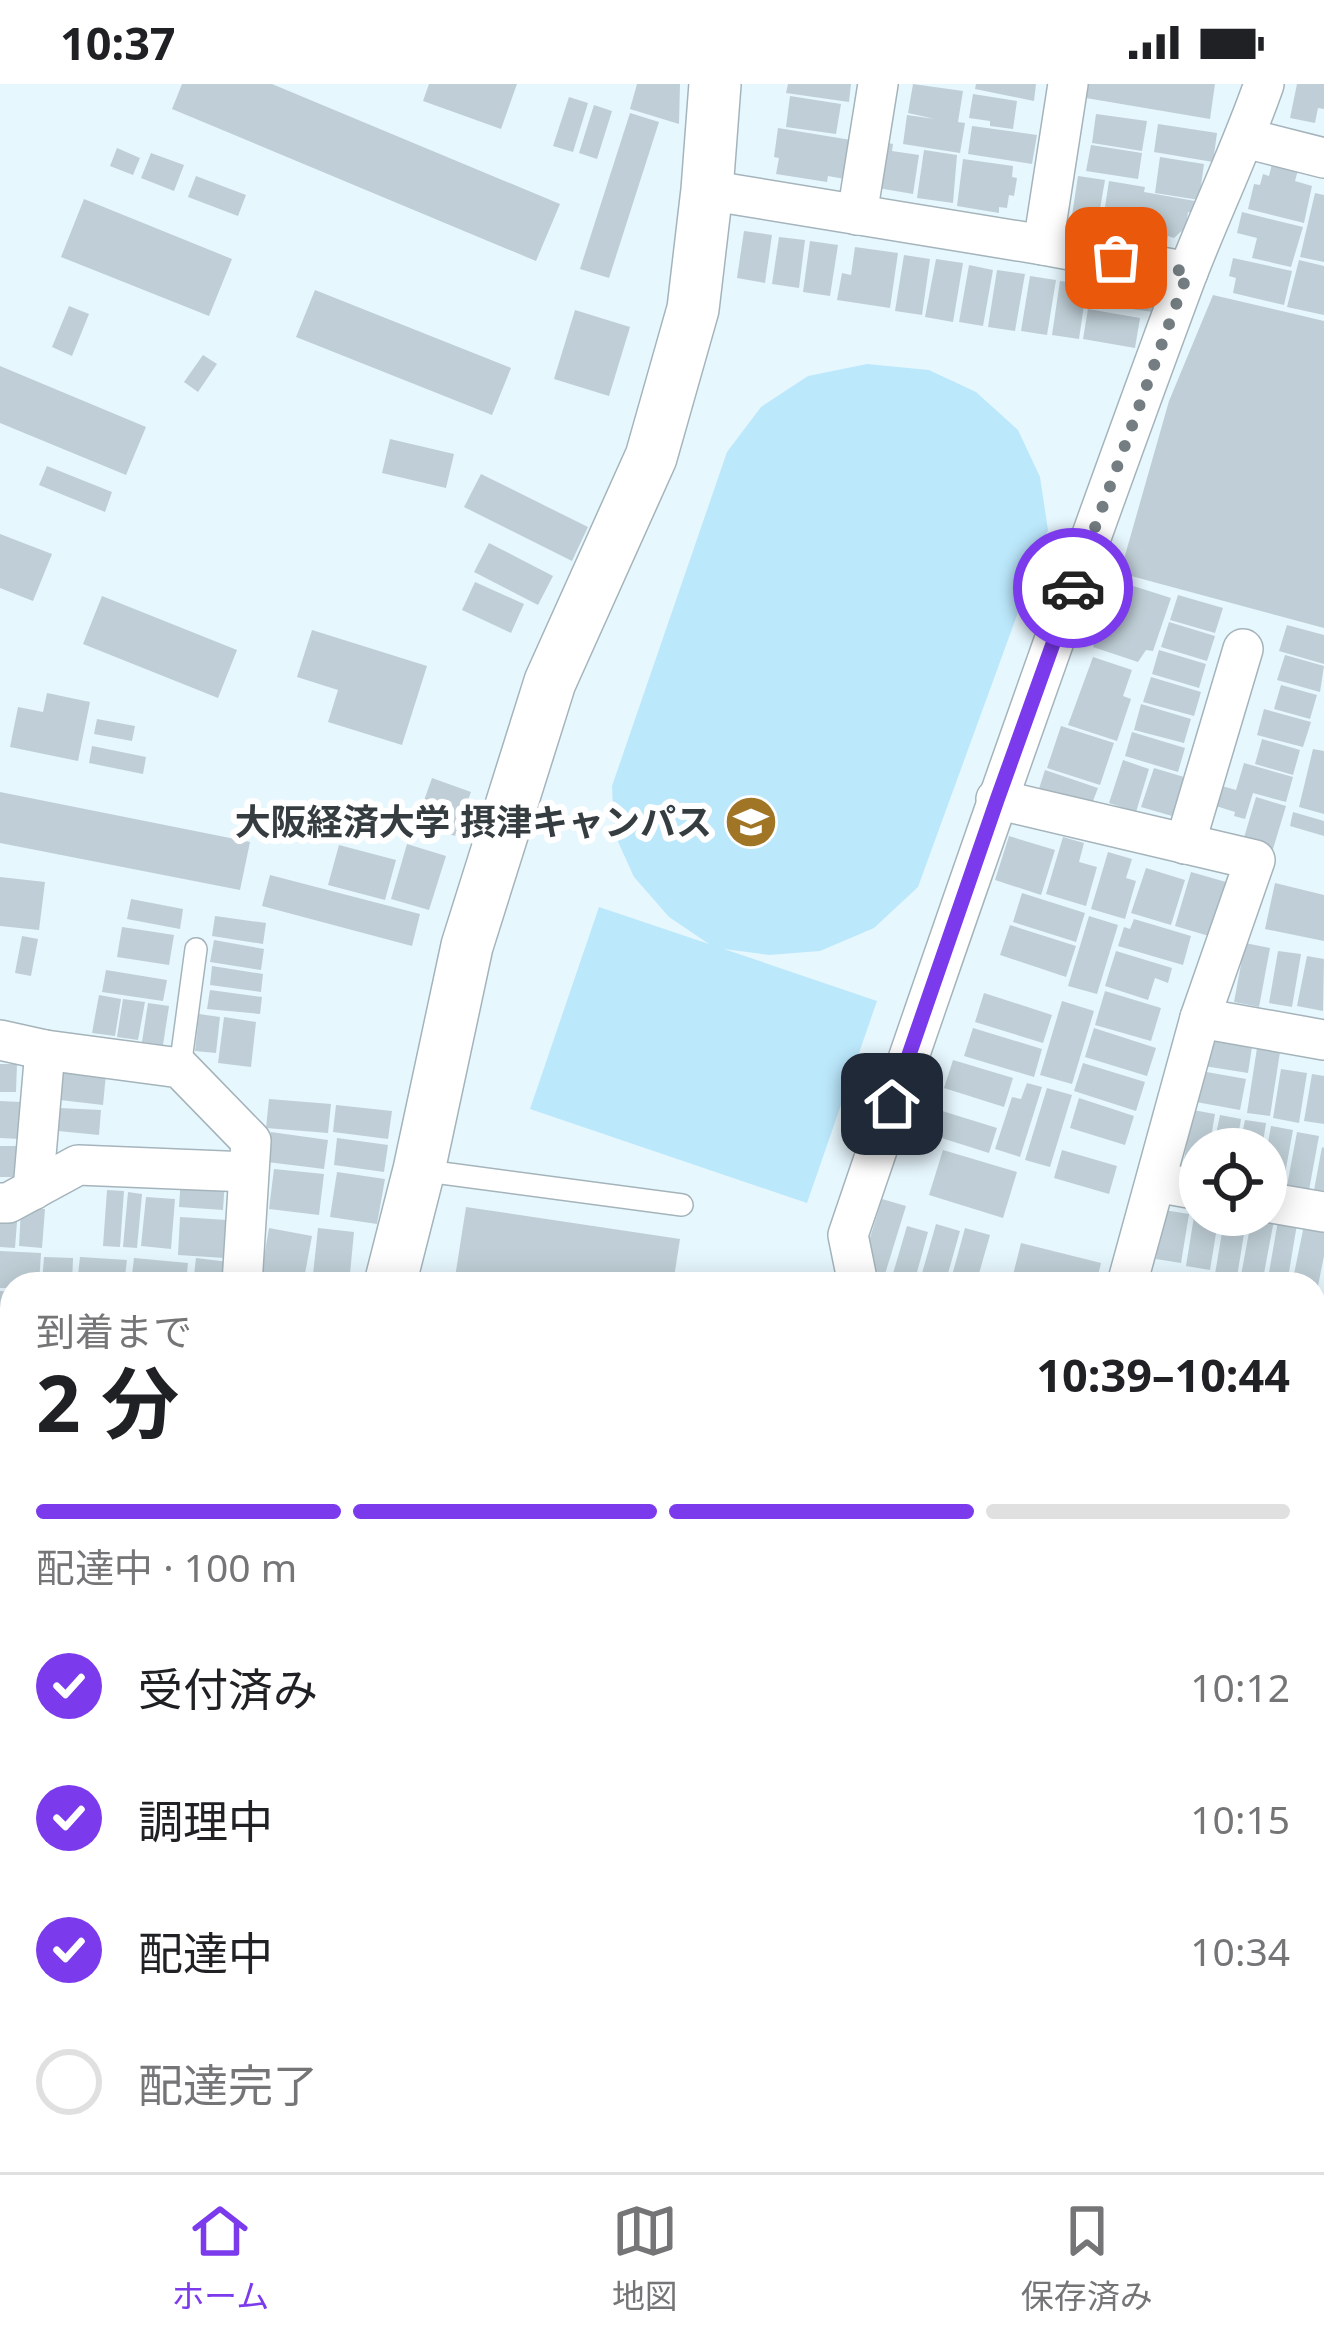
<!DOCTYPE html>
<html lang="ja">
<head>
<meta charset="utf-8">
<style>
  :root { --surface:#fff; --page:#f2f2f2; --text:#202124; --muted:#757577; --line:#e0e0e0; --accent:#7c3aed }
  body { margin:0; font-family:"Noto Sans","Noto Sans JP",sans-serif; background:var(--page); color:var(--text); height:100vh; display:flex; flex-direction:column; font-size:45px; white-space:nowrap }
  * { box-sizing:border-box; margin:0 }
  p { font-size:39px; color:var(--muted) }
  .icon { flex:none; width:66px; height:66px; fill:none; stroke:currentColor; stroke-width:2; stroke-linecap:round; stroke-linejoin:round }
  .map { position:relative; flex:1; overflow:hidden }
  .sheet { position:absolute; left:0px; top:1188px; width:1326px; height:900px; display:flex; flex-direction:column; background:var(--surface); border-radius:36px 36px 0 0; box-shadow:0 6px 30px #0003 }
  .sheet>* { flex:none }
  .fabs { position:absolute; left:1179px; top:1044px; display:grid; gap:24px }
  .fabs a { display:grid; place-items:center; width:108px; height:108px; border-radius:50%; background:var(--surface); box-shadow:0 6px 30px #0003; font-size:60px }
  .pin { position:absolute; display:grid; place-items:center; width:102px; height:102px; color:#fff; margin:-51px; border-radius:24px; box-shadow:0 6px 18px #0006 }
  .courier { position:absolute; display:grid; place-items:center; width:120px; height:120px; margin:-60px; border:9px solid #7c3aed; border-radius:50%; background:#fff; color:#222; box-shadow:0 3px 15px #0007 }
  .head em { font-style:normal; font-weight:700 }
  .head div { display:flex; flex-direction:column-reverse }
  .head { display:flex; align-items:center; justify-content:space-between; height:204px; padding:0 36px }
  h1 { font-size:78px; font-weight:700; line-height:90px }
  .bar { display:grid; grid-template-columns:repeat(4,1fr); gap:18px 12px; align-content:center; height:144px; padding:0 36px }
  .bar i { height:15px; border-radius:9px; background:var(--line) }
  .bar .on { background:var(--accent) }
  .bar p { grid-column:span 4 }
  ol { padding:0 36px; list-style:none }
  li { display:flex; align-items:center; gap:36px; height:132px }
  li p { margin-inline-start:auto }
  li .icon { padding:12px; border-radius:50%; background:var(--accent); color:#fff; stroke-width:4 }
  li:last-child { color:var(--muted) }
  li i { width:66px; height:66px; border:6px solid var(--line); border-radius:50% }
  .status { display:flex; justify-content:space-between; align-items:center; height:84px; padding:0 60px; background:var(--surface); direction:ltr }
  .status svg { height:33px; fill:currentColor }
  .menu { display:flex; justify-content:space-around; align-items:center; height:168px; border-top:3px solid var(--line); background:var(--surface); font-size:33px; color:var(--muted) }
  .menu a { display:grid; justify-items:center; gap:6px }
  .menu .on { color:var(--accent) }
  .map>svg:first-child { display:block }
  .green { fill:#bce8fc }
  .building { fill:#c0cfd7 }
  .lines { fill:none; stroke-linecap:round; stroke-linejoin:round }
  .service-casing { stroke:#a5b4bb; stroke-width:24 }
  .minor-casing { stroke:#a5b4bb; stroke-width:42 }
  .tertiary-casing { stroke:#a5b4bb; stroke-width:54 }
  .service { stroke:#fff; stroke-width:21 }
  .minor { stroke:#fff; stroke-width:39 }
  .tertiary { stroke:#fff; stroke-width:51 }
  .done { stroke:#747e82; stroke-width:12; stroke-dasharray:0 21.6 }
  .route { stroke:#7c3aed; stroke-width:15 }
  .labels { text-anchor:middle; stroke-width:12; stroke-linejoin:round; paint-order:stroke }
  .poi-label { font-size:36px; font-weight:bold; fill:#363d40; stroke:#fff; text-anchor:end }
</style>
</head>
<body>
<div class="status"><b>10:37</b><svg viewBox="0 0 49 12"><path d="M0 12V9h3v3zM5 12V6h3v6zM10 12V3h3v9zM15 12V0h3v12zM26 1h20v11H26zM47 4h2v5h-2z"/></svg></div>
<div class="map">
<svg width="1324" height="2088" viewBox="0 0 1324 2088">
  <rect width="100%" height="100%" fill="#e7f7fe"/>
  <!-- green -->
  <polygon class="green" points="867,280 929,286 976,308 1018,346 1040,393 1048,446 918,803 874,844 820,867 769,871 724,865 877,917 807,1119 530,1025 599,823 709,860 669,833 634,793 614,749 612,702 727,368 761,323 808,292"/>
  <!-- building -->
  <g class="building">
    <polygon points="182,0 272,0 560,120 536,177 172,25"/>
    <polygon points="429,0 517,0 501,45 423,17"/>
    <polygon points="637,0 680,0 679,40 630,25"/>
    <polygon points="788,0 851,0 849,18 786,9"/>
    <polygon points="913,0 963,7 958,38 965,39 960,69 903,60 907,31 935,35 908,29"/>
    <polygon points="976,0 1036,0 1034,17 975,5"/>
    <polygon points="1083,0 1215,0 1210,35 1080,13"/>
    <polygon points="1297,0 1324,0 1324,25 1318,24 1315,39 1290,34"/>
    <polygon points="973,10 1017,17 1013,45 990,42 990,37 969,34"/>
    <polygon points="790,12 841,20 836,50 786,43"/>
    <polygon points="569,13 588,19 573,68 553,62"/>
    <polygon points="594,21 612,27 597,75 579,69"/>
    <polygon points="630,29 659,38 609,194 580,185"/>
    <polygon points="1096,30 1147,37 1142,67 1092,59"/>
    <polygon points="1158,40 1217,49 1213,78 1154,68"/>
    <polygon points="972,42 1037,51 1032,80 968,70"/>
    <polygon points="778,44 851,56 845,95 828,92 827,98 776,90 779,74 774,73"/>
    <polygon points="883,58 893,60 892,67 919,71 913,110 878,104"/>
    <polygon points="1091,61 1142,69 1138,95 1086,87"/>
    <polygon points="117,64 140,74 133,91 110,82"/>
    <polygon points="924,66 957,71 953,119 917,114"/>
    <polygon points="151,69 184,81 174,107 141,94"/>
    <polygon points="1160,73 1204,80 1199,116 1155,109"/>
    <polygon points="963,75 1013,82 1012,93 1017,94 1014,112 1009,111 1007,124 999,123 999,129 957,122"/>
    <polygon points="1272,80 1298,86 1295,97 1312,102 1304,139 1248,125 1254,100 1260,101 1263,90 1269,92"/>
    <polygon points="196,92 246,111 238,132 188,113"/>
    <polygon points="1078,92 1105,96 1097,142 1071,138"/>
    <polygon points="1109,97 1145,103 1144,108 1195,117 1193,129 1188,128 1186,143 1174,154 1168,152 1167,159 1138,154 1141,139 1114,134 1111,150 1101,149"/>
    <polygon points="1315,109 1324,111 1324,178 1300,173"/>
    <polygon points="84,115 232,175 209,232 61,173"/>
    <polygon points="1242,128 1303,143 1291,183 1252,174 1257,154 1237,149"/>
    <polygon points="744,147 772,151 765,199 737,194"/>
    <polygon points="779,153 805,156 799,204 772,200"/>
    <polygon points="810,157 838,161 830,212 803,208"/>
    <polygon points="855,163 898,169 890,224 837,216 842,189 851,191"/>
    <polygon points="904,171 930,175 922,231 895,227"/>
    <polygon points="1233,174 1292,187 1284,221 1233,209 1236,194 1229,192"/>
    <polygon points="936,175 963,179 953,238 925,233"/>
    <polygon points="1299,176 1324,182 1324,231 1287,223"/>
    <polygon points="969,181 993,186 983,242 959,238"/>
    <polygon points="997,186 1025,190 1015,247 988,243"/>
    <polygon points="1100,190 1157,199 1153,228 1095,220"/>
    <polygon points="1030,192 1056,196 1047,251 1021,247"/>
    <polygon points="1060,197 1087,200 1079,255 1052,251"/>
    <polygon points="315,206 511,284 492,331 296,253"/>
    <polygon points="1213,211 1324,237 1324,544 1120,489 1169,317"/>
    <polygon points="69,222 89,230 72,272 52,263"/>
    <polygon points="1088,225 1140,234 1135,264 1083,255"/>
    <polygon points="575,226 630,243 609,312 554,295"/>
    <polygon points="203,271 217,280 198,308 184,298"/>
    <polygon points="0,282 146,343 126,391 0,339"/>
    <polygon points="390,355 454,370 446,404 382,389"/>
    <polygon points="47,382 112,408 105,428 39,401"/>
    <polygon points="481,390 588,443 572,477 464,423"/>
    <polygon points="0,450 52,470 33,517 0,504"/>
    <polygon points="489,459 553,492 538,521 474,488"/>
    <polygon points="475,498 524,520 511,549 462,526"/>
    <polygon points="1127,500 1171,514 1153,567 1146,566 1138,578 1093,563 1102,536 1114,540"/>
    <polygon points="1178,511 1223,524 1215,549 1170,536"/>
    <polygon points="102,512 237,566 218,614 83,560"/>
    <polygon points="1169,538 1215,552 1207,577 1161,563"/>
    <polygon points="1287,541 1324,551 1324,580 1279,567"/>
    <polygon points="312,546 427,582 402,661 328,638 338,606 297,593"/>
    <polygon points="1159,566 1206,580 1199,604 1152,590"/>
    <polygon points="1285,571 1324,582 1320,608 1277,596"/>
    <polygon points="1093,573 1132,586 1123,612 1131,615 1117,657 1068,641"/>
    <polygon points="1151,593 1201,608 1194,632 1143,618"/>
    <polygon points="1281,601 1317,611 1310,635 1274,625"/>
    <polygon points="47,609 90,618 78,677 10,663 18,623 43,628"/>
    <polygon points="1141,620 1191,635 1184,659 1134,646"/>
    <polygon points="1264,625 1311,638 1303,663 1257,651"/>
    <polygon points="97,635 135,642 132,657 94,650"/>
    <polygon points="1061,642 1114,659 1100,701 1047,684"/>
    <polygon points="1132,648 1185,664 1178,688 1125,672"/>
    <polygon points="1262,655 1300,666 1293,691 1255,680"/>
    <polygon points="92,662 146,673 143,690 89,679"/>
    <polygon points="1313,665 1324,667 1324,730 1299,723"/>
    <polygon points="1123,676 1149,685 1136,728 1109,719"/>
    <polygon points="1244,679 1293,693 1286,718 1253,709 1245,735 1234,732 1235,728 1216,722 1222,702 1236,706"/>
    <polygon points="1154,684 1184,693 1172,732 1141,723"/>
    <polygon points="1045,686 1098,704 1091,722 1039,705"/>
    <polygon points="432,694 471,708 455,752 416,739"/>
    <polygon points="0,708 250,758 240,806 0,759"/>
    <polygon points="1256,713 1286,722 1273,765 1243,757"/>
    <polygon points="1293,728 1324,737 1324,752 1290,742"/>
    <polygon points="1009,752 1055,766 1041,811 995,796"/>
    <polygon points="1063,753 1084,759 1079,778 1097,783 1086,822 1046,810"/>
    <polygon points="407,760 446,772 429,826 391,815"/>
    <polygon points="339,761 396,776 385,816 328,801"/>
    <polygon points="1108,768 1132,775 1126,794 1136,797 1125,835 1091,825"/>
    <polygon points="1146,784 1185,796 1171,841 1131,829"/>
    <polygon points="1191,788 1226,798 1209,852 1175,842"/>
    <polygon points="270,791 420,830 412,862 262,822"/>
    <polygon points="0,793 45,798 39,846 0,842"/>
    <polygon points="1275,799 1324,811 1324,857 1265,845"/>
    <polygon points="1022,809 1085,829 1076,858 1013,838"/>
    <polygon points="131,815 183,825 180,845 127,835"/>
    <polygon points="215,832 266,839 263,860 212,852"/>
    <polygon points="1089,832 1118,841 1097,910 1068,902"/>
    <polygon points="1134,835 1191,852 1183,881 1118,862 1124,843 1130,845"/>
    <polygon points="1010,841 1076,862 1066,893 1000,871"/>
    <polygon points="122,843 174,851 169,881 117,873"/>
    <polygon points="22,852 38,855 31,892 15,889"/>
    <polygon points="214,856 264,865 261,886 210,878"/>
    <polygon points="1245,859 1270,864 1259,923 1234,918"/>
    <polygon points="1116,867 1172,884 1168,899 1155,894 1148,916 1105,902"/>
    <polygon points="1278,867 1301,870 1292,923 1269,919"/>
    <polygon points="1307,872 1324,875 1323,927 1297,922"/>
    <polygon points="212,882 263,890 261,908 210,901"/>
    <polygon points="106,886 167,896 163,917 102,908"/>
    <polygon points="210,906 262,913 260,930 207,925"/>
    <polygon points="1105,907 1161,924 1151,957 1095,941"/>
    <polygon points="984,909 1052,931 1043,959 975,938"/>
    <polygon points="99,911 121,915 115,952 92,949"/>
    <polygon points="123,915 145,918 138,956 117,953"/>
    <polygon points="1062,917 1094,927 1072,1000 1040,991"/>
    <polygon points="148,919 169,922 163,961 142,958"/>
    <polygon points="199,930 220,933 216,969 195,967"/>
    <polygon points="224,933 256,938 251,983 218,979"/>
    <polygon points="973,944 1042,965 1034,993 964,972"/>
    <polygon points="1094,944 1156,964 1147,992 1085,973"/>
    <polygon points="1208,955 1252,963 1248,989 1204,982"/>
    <polygon points="1257,964 1280,968 1270,1032 1247,1029"/>
    <polygon points="953,976 1013,994 1004,1023 944,1004"/>
    <polygon points="1083,979 1145,998 1136,1027 1074,1007"/>
    <polygon points="0,980 17,980 16,1008 0,1008"/>
    <polygon points="1281,985 1307,989 1299,1039 1273,1034"/>
    <polygon points="63,986 106,990 103,1021 60,1016"/>
    <polygon points="1201,987 1246,995 1240,1026 1196,1018"/>
    <polygon points="1312,990 1324,992 1324,1040 1304,1037"/>
    <polygon points="1027,999 1042,1003 1020,1073 995,1065 1012,1013 1021,1015"/>
    <polygon points="1047,1004 1072,1011 1050,1083 1025,1076"/>
    <polygon points="1079,1014 1134,1032 1125,1061 1070,1044"/>
    <polygon points="269,1015 331,1020 328,1049 266,1044"/>
    <polygon points="0,1017 21,1018 20,1055 0,1054"/>
    <polygon points="336,1021 392,1027 388,1055 333,1048"/>
    <polygon points="60,1024 101,1026 99,1051 58,1047"/>
    <polygon points="939,1026 997,1044 989,1069 932,1051"/>
    <polygon points="1193,1026 1215,1030 1209,1065 1200,1065 1200,1079 1184,1076"/>
    <polygon points="1220,1031 1241,1035 1236,1065 1213,1065"/>
    <polygon points="1245,1036 1266,1039 1262,1065 1239,1065"/>
    <polygon points="1271,1042 1293,1046 1282,1106 1266,1103 1266,1070"/>
    <polygon points="271,1048 328,1056 324,1085 267,1078"/>
    <polygon points="1297,1048 1319,1052 1309,1106 1287,1102"/>
    <polygon points="337,1054 388,1061 384,1088 334,1081"/>
    <polygon points="0,1062 18,1062 17,1093 0,1093"/>
    <polygon points="1322,1063 1324,1064 1324,1107 1314,1106"/>
    <polygon points="943,1066 1017,1088 1003,1134 929,1111"/>
    <polygon points="1062,1066 1117,1082 1109,1110 1054,1094"/>
    <polygon points="274,1085 324,1090 319,1131 269,1125"/>
    <polygon points="337,1088 385,1095 377,1140 330,1133"/>
    <polygon points="181,1093 225,1096 223,1126 179,1123"/>
    <polygon points="107,1106 124,1107 120,1163 103,1162"/>
    <polygon points="128,1108 142,1110 137,1164 123,1163"/>
    <polygon points="146,1113 175,1115 171,1165 141,1162"/>
    <polygon points="882,1115 906,1122 885,1190 875,1187 864,1173"/>
    <polygon points="1196,1120 1200,1121 1200,1131 1219,1131 1210,1186 1186,1182"/>
    <polygon points="466,1123 680,1155 673,1200 454,1200"/>
    <polygon points="0,1124 18,1125 15,1164 0,1163"/>
    <polygon points="21,1124 45,1125 42,1164 19,1162"/>
    <polygon points="1164,1126 1189,1130 1181,1179 1156,1175"/>
    <polygon points="1225,1131 1247,1131 1237,1193 1215,1190"/>
    <polygon points="1252,1132 1274,1136 1262,1200 1240,1197"/>
    <polygon points="180,1133 227,1136 225,1174 178,1171"/>
    <polygon points="1278,1137 1297,1140 1287,1200 1267,1200"/>
    <polygon points="936,1140 960,1147 945,1200 919,1200"/>
    <polygon points="1304,1141 1324,1145 1324,1172 1316,1212 1314,1212 1314,1200 1292,1200"/>
    <polygon points="907,1142 928,1148 914,1199 892,1193"/>
    <polygon points="269,1144 312,1152 303,1200 260,1196"/>
    <polygon points="318,1144 354,1148 349,1200 312,1200"/>
    <polygon points="965,1144 990,1151 976,1200 954,1200 950,1199"/>
    <polygon points="1021,1159 1101,1179 1096,1200 1011,1199"/>
    <polygon points="0,1167 41,1169 39,1200 12,1200 12,1204 0,1204"/>
    <polygon points="44,1173 73,1174 72,1200 42,1200"/>
    <polygon points="80,1173 127,1176 124,1200 77,1200"/>
    <polygon points="134,1174 188,1179 186,1200 131,1200"/>
    <polygon points="196,1174 229,1178 227,1200 193,1200"/>
    <polygon points="1150,1189 1180,1194 1179,1200 1148,1200"/>
    <polygon points="0,1207 12,1208 12,1240 0,1239"/>
    <polygon points="1314,1217 1323,1219 1317,1260 1314,1260"/>
    <polygon points="0,1250 12,1251 12,1279 0,1278"/>
    <polygon points="5,1288 12,1289 12,1341 1,1340"/>
    <polygon points="1314,1356 1324,1358 1324,1482 1314,1480"/>
    <polygon points="0,1413 12,1414 12,1468 0,1467"/>
    <polygon points="0,1512 12,1513 12,1547 4,1622 0,1622"/>
    <polygon points="0,1639 12,1641 7,1693 0,1691"/>
    <polygon points="0,1726 12,1729 10,1758 0,1755"/>
    <polygon points="1314,1730 1324,1732 1324,1769 1316,1814 1314,1813"/>
    <polygon points="0,1759 12,1762 9,1783 0,1781"/>
    <polygon points="0,1785 12,1787 12,1811 0,1809"/>
    <polygon points="0,1827 12,1830 12,1889 0,1886"/>
    <polygon points="0,1900 12,1903 12,2030 0,2027"/>
    <polygon points="606,2076 664,2076 665,2082 606,2084"/>
    <polygon points="861,2076 1147,2076 1146,2088 859,2088"/>
  </g>
  <g class="lines">
    <!-- service casing -->
    <g class="service-casing">
      <g id="service">
        <polyline points="180,984 196,865"/>
        <polyline points="419,1086 682,1121"/>
      </g>
    </g>
    <!-- minor casing -->
    <g class="minor-casing">
      <g id="minor">
        <polyline points="1245,54 1324,74"/>
        <polyline points="707,106 1043,161 1188,188"/>
        <polyline points="857,131 878,0"/>
        <polyline points="1043,161 1068,0"/>
        <polyline points="996,715 1255,776 1200,934 1127,1200"/>
        <polyline points="1185,760 1243,565"/>
        <polyline points="1200,934 1324,956"/>
        <polyline points="0,956 45,966 180,984 251,1057 242,1200"/>
        <polyline points="1156,1098 1200,1106"/>
        <polyline points="33,1106 45,966"/>
        <polyline points="1266,1118 1324,1128"/>
        <polyline points="0,1119 8,1119 78,1081 248,1088"/>
        <path d="M858,1200L848,1151C957,830 1068,511 1186,193C1211,128 1241,66 1264,0"/>
        <polyline points="1314,1302 1324,1304"/>
        <polyline points="0,1387 12,1388"/>
        <polyline points="0,1481 12,1482"/>
        <polyline points="0,1705 12,1708"/>
        <polyline points="588,2076 588,2088"/>
        <polyline points="737,2076 737,2088"/>
        <polyline points="311,2088 331,2086 361,2076"/>
      </g>
    </g>
    <!-- tertiary casing -->
    <g class="tertiary-casing">
      <g id="tertiary">
        <polyline points="390,1200 419,1086 467,862 550,598 651,373 693,225 707,106 715,0"/>
        <polyline points="1314,2052 1324,1999"/>
        <polyline points="0,2053 12,2056"/>
        <polyline points="85,2076 129,2088"/>
        <polyline points="210,2076 212,2088"/>
      </g>
    </g>
    <!-- service -->
    <use href="#service" class="service"/>
    <!-- minor -->
    <use href="#minor" class="minor"/>
    <!-- tertiary -->
    <use href="#tertiary" class="tertiary"/>
  </g>
  <g class="lines">
    <!-- done -->
    <polyline class="done" points="1073,504 1188,188 1116,174"/>
    <!-- route -->
    <polyline class="route" points="892,1020 997,716 1073,504"/>
  </g>
  <!-- icons -->
  <defs>
    <g id="university-disc" transform="scale(2.7)"><circle r="9.5" fill="#a17526" stroke="#fff"/><path d="M0-5L7-2L0 1L-7-2ZM-4 1L0 2.5L4 1V4Q0 6-4 4Z" fill="#fff"/></g>
  </defs>
  <g fill-rule="evenodd">
    <use href="#university-disc" x="751" y="738"/>
  </g>
  <g class="labels">
    <!-- poi labels -->
    <g class="poi-label">
      <text x="712" y="751">大阪経済大学 摂津キャンパス</text>
    </g>
  </g>
</svg>
<div class="fabs">
<a><svg class="icon" aria-label="locate" viewBox="0 0 24 24"><circle cx="12" cy="12" r="6"/><path d="M12 2v4M12 18v4M2 12h4M18 12h4"/></svg></a>
</div>
<div class="pin" style="left:1116px;top:174px;background:#ea580c"><svg class="icon" aria-label="bag" viewBox="0 0 24 24"><path d="M5 8h14l-1 12H6zM9 8a3 3 0 0 1 6 0"/></svg></div>
<div class="pin" style="left:892px;top:1020px;background:#1f2937"><svg class="icon" aria-label="home" viewBox="0 0 24 24"><path d="M3 11l9-7 9 7M6 9v11h12V9"/></svg></div>
<div class="courier" style="left:1073px;top:504px"><svg class="icon" aria-label="car" viewBox="0 0 24 24"><path d="M5 17H2v-5l4-1 3-4h7l3 4 3 1v5h-3M9 17h6M6 11h13"/><circle cx="7" cy="17" r="2"/><circle cx="17" cy="17" r="2"/></svg></div>
<section class="sheet">
<div class="head"><div><h1>2 分</h1><p>到着まで</p></div><em>10:39–10:44</em></div>
<div class="bar"><i class="on"></i><i class="on"></i><i class="on"></i><i></i><p>配達中 · 100 m</p></div>
<ol>
<li><svg class="icon" aria-label="check" viewBox="0 0 24 24"><path d="M5 12l5 5 9-10"/></svg>受付済み<p>10:12</p></li>
<li><svg class="icon" aria-label="check" viewBox="0 0 24 24"><path d="M5 12l5 5 9-10"/></svg>調理中<p>10:15</p></li>
<li><svg class="icon" aria-label="check" viewBox="0 0 24 24"><path d="M5 12l5 5 9-10"/></svg>配達中<p>10:34</p></li>
<li><i></i>配達完了</li>
</ol>
</section>
</div>
<nav class="menu">
<a class="on"><svg class="icon" aria-label="home" viewBox="0 0 24 24"><path d="M3 11l9-7 9 7M6 9v11h12V9"/></svg>ホーム</a>
<a><svg class="icon" aria-label="map" viewBox="0 0 24 24"><path d="M3 6l6-2 6 2 6-2v14l-6 2-6-2-6 2zM9 4v14M15 6v14"/></svg>地図</a>
<a><svg class="icon" aria-label="saved" viewBox="0 0 24 24"><path d="M7 4h10v16l-5-4-5 4z"/></svg>保存済み</a>
</nav>
</body>
</html>
